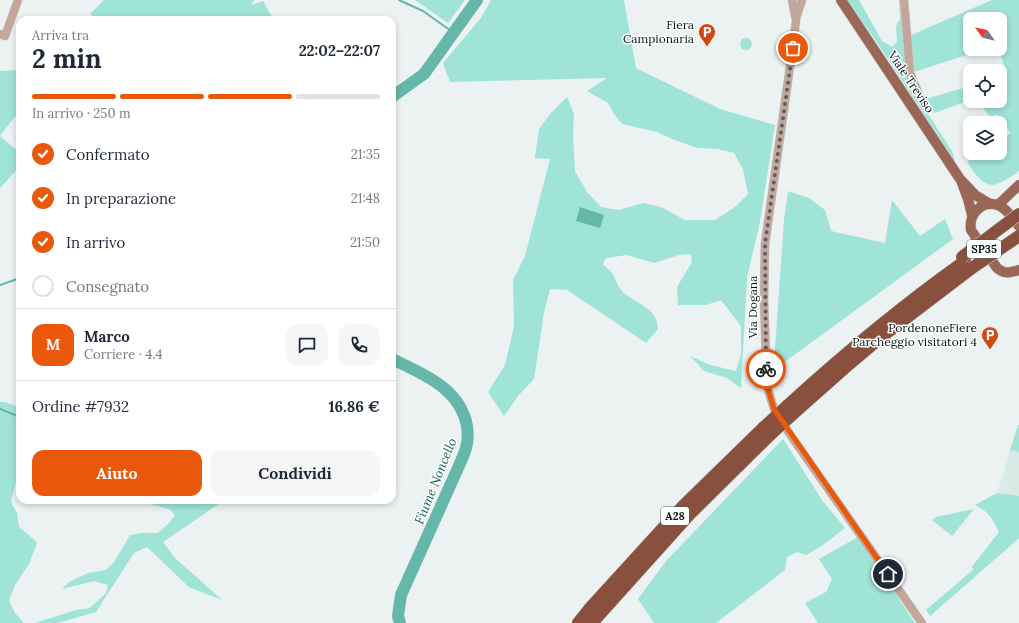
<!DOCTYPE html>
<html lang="it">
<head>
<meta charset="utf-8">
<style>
  :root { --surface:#fff; --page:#f6f6f7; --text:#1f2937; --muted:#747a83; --line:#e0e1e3; --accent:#ea580c }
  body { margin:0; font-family:Lora,serif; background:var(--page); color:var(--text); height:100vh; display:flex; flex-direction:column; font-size:15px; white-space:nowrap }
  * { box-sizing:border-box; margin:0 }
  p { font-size:13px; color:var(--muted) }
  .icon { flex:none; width:22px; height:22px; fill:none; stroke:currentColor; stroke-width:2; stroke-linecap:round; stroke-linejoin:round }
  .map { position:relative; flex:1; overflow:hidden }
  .drawer { position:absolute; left:16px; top:16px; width:380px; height:488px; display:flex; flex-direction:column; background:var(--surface); border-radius:12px; box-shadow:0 2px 6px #0003 }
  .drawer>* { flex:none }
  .needle { width:26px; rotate:304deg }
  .fabs { position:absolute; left:963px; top:12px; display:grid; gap:8px }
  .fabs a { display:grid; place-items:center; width:44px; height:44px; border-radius:8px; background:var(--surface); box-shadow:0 2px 6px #0003; font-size:20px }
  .pin { position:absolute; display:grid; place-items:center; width:34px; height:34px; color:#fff; margin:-17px; border:2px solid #fff; border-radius:50%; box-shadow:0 1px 4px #0007 }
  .courier { position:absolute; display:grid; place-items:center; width:40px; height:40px; margin:-20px; border:3px solid #ea580c; border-radius:50%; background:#fff; color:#222; box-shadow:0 1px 5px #0007 }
  .summary em { font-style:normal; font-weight:800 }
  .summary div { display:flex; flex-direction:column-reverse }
  .summary { display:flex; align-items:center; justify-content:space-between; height:68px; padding:0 16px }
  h1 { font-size:26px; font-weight:800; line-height:30px }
  .bar { display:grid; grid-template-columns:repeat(4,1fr); gap:6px 4px; align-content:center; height:48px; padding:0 16px }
  .bar i { height:5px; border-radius:3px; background:var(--line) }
  .bar .active { background:var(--accent) }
  .bar p { grid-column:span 4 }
  .line { display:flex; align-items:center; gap:10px; padding:0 16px; border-top:1px solid var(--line) }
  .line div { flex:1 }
  .round { display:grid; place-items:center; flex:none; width:42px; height:42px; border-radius:12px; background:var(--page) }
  ol { padding:0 16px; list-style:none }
  li { display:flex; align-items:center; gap:12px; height:44px }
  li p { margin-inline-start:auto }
  li .icon { padding:4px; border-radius:50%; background:var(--accent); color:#fff; stroke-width:4 }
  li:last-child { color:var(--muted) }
  li i { width:22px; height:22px; border:2px solid var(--line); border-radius:50% }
  .action { display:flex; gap:8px; margin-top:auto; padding:8px 16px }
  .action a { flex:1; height:46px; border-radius:12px; background:var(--accent); color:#fff; font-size:16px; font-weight:800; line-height:46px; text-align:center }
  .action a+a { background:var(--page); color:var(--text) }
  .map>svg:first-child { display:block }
  .built { fill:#daeae6 }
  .green { fill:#a0e3d7 }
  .water { fill:#65b7a9 }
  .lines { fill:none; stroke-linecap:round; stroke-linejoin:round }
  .stream { stroke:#65b7a9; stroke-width:2 }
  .river { stroke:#65b7a9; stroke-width:12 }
  .minor-casing { stroke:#c8cecd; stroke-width:9 }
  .major-casing { stroke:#c8cecd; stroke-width:11 }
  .highway-casing { stroke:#c8cecd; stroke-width:13 }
  .minor { stroke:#c3a69c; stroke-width:8 }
  .major { stroke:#9a6756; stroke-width:10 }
  .highway { stroke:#89503d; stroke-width:12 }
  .highway-bridge-casing { stroke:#c8cecd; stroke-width:13; stroke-linecap:butt }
  .highway-bridge { stroke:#89503d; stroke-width:12 }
  .done { stroke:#5b5f5f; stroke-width:4; stroke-dasharray:0 7.2 }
  .route { stroke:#ea580c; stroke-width:5 }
  .labels { text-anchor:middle; stroke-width:3; stroke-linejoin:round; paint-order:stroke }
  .shield { fill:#fbfffe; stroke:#555857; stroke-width:1 }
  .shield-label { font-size:11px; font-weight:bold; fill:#0e1010 }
  .poi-label { font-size:12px; fill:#0e1010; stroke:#fbfffe; text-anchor:end }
  .street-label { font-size:12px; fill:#0e1010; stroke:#fbfffe }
  .water-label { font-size:13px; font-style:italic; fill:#175c52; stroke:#fbfffe }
</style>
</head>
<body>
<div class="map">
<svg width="1019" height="623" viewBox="0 0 1019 623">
  <rect width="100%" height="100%" fill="#ebf2f1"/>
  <!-- built -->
  <polygon class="built" points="1010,450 1019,452 1019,496 997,493"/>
  <!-- green -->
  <g class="green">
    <polygon points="104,0 254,0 252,5 263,1 274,20 98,20 90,14"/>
    <polygon points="415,0 465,0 448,23"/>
    <path d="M491,0H624L636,68L720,109L775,125L760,222L747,278L741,388L727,378L704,371L690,356L710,365L736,371L741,354V326L721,300L706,305H678L677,287L692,262L691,254L679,255L654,263L627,255L606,258L603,264C606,267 609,270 612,273C615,278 617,285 621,290C634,304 657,306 658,329L646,343L567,290L550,289L544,313L534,379L518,396L504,416L488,392L505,365L514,326L513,280L525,256L550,159L535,158L539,129L551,113L567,97L574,114L573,135L575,171L587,192L601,207L619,210L643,203L661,207L685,220H715L735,207L748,194L743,169L734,153L718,149L697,148L672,139L657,132L622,124L614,114L608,103L587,91L607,78L450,82L443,63L481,18Z"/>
    <polygon points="847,0 859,0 882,41 892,47 897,42 896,26 900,19 899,0 901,0 912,86 921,103 952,151 956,163 880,47"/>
    <path d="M992,0H1019V171C992,190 986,191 967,162L978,153H1000V140L1011,133L996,114L991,118L977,101H1000V78L1007,75L999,49L1000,19H970V49H985L914,72L911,35Z"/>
    <circle cx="746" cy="44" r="6"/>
    <polygon points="17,70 20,73 20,110 0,136 20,153 20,166 0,188 0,71"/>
    <polygon points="970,86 970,100 935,113 925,99"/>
    <polygon points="788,191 809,198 825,210 831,231 885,243 892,200 920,236 945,219 953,239 775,369 775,349 784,220"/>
    <polygon points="0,402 5,402 20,408 20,464 11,502 17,513 19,527 29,535 37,543 29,564 15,585 9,601 15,613 24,623 0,623"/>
    <polygon points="1018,425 1019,425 1019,452 1010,450"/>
    <polygon points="783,439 822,500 845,528 823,545 806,555 797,552 787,557 785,570 716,623 654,623 638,599 666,561"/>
    <path d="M997,493L1019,496V538L930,616L926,610L974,569L971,568L999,532C992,518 989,512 975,505Z"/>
    <polygon points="135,500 221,500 220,503 163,542 175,558 222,600 189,587 147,547 134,553 96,612 57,623 35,623 76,610 90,608 106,593 108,585 94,581 62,589 69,582 88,573 106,570 114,562 130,535 142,533 158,533 169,523 175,515 169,509"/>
    <polygon points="974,509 952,536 932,520 936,517"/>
    <polygon points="858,537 915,623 818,623 805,603 826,592 832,579 819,559"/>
  </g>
  <!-- water -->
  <polygon class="water" points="580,207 604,215 600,228 576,221"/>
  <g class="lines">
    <!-- stream -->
    <g class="stream">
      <polyline points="399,0 423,11 454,33"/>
      <polyline points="0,285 20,278"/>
      <polyline points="0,409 20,417"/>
      <polyline points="171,500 185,502 197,500"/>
    </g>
    <!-- river -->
    <g class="river">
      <polyline points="392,97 424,74 477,0"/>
      <path d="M392,359C423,374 460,388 467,426C468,433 468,441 466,448C464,455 461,461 458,468L401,595L398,616L400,623"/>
    </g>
    <!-- minor casing -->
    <g class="minor-casing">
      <g id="minor">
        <polyline points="792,0 796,20 794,38 765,244 764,300 767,386 774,409 789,433 922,623"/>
        <polyline points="904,0 910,73 920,97"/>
        <polyline points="796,18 802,0"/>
        <polyline points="0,34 5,36 18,0"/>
      </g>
    </g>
    <!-- major casing -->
    <g class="major-casing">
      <g id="major">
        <polyline points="841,0 960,179 975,195 990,204"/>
        <polyline points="962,183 968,199 972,215"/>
        <polyline points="998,205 1019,185"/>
        <path d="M1019,226C1013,219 1008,210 1000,206C983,198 968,214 971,230L997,268C1004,274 1010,273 1019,270"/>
      </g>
    </g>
    <!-- highway casing -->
    <g class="highway-casing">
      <g id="highway">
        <path d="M787,406C844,354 903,305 965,261"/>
        <polyline points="793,414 846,367 884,335 972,268"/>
        <polyline points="578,623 590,608 683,506 764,427"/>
        <polyline points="592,623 690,514 771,434"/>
      </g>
    </g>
    <!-- minor -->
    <use href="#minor" class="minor"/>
    <!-- major -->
    <use href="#major" class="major"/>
    <!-- highway -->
    <use href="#highway" class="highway"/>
    <!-- highway-bridge casing -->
    <g class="highway-bridge-casing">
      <g id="highway-bridge">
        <polyline points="962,257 1019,214"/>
        <polyline points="972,268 1019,236"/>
        <polyline points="764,427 787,406"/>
        <polyline points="771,434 793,414"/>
      </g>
    </g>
    <!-- highway-bridge -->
    <use href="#highway-bridge" class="highway-bridge"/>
  </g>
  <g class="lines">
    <!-- done -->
    <polyline class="done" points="766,369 765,244 793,48"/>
    <!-- route -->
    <polyline class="route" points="766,369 767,386 774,409 888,574"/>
  </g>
  <!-- icons -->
  <defs>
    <g id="parking-pin" transform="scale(0.9)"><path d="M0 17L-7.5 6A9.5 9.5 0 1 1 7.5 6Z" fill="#d04915" stroke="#fbfffe"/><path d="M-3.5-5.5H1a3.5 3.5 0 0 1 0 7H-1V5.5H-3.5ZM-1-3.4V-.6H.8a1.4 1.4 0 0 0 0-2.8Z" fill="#fff"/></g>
  </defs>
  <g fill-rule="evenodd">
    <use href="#parking-pin" x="707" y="32"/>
    <use href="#parking-pin" x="990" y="335"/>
  </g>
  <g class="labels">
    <!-- shield labels -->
    <g class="shield">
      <rect x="967" y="240" width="34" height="18" rx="3"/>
      <rect x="661" y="507" width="28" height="18" rx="3"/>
    </g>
    <g class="shield-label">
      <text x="984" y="253">SP35</text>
      <text x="675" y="520">A28</text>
    </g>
    <!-- poi labels -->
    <g class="poi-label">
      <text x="694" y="29">Fiera<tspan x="694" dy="14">Campionaria</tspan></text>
      <text x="977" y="332">PordenoneFiere<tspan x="977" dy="14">Parcheggio visitatori 4</tspan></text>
    </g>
    <!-- street labels -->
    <g class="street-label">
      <text transform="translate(911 82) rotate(56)" y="4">Viale Treviso</text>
      <text transform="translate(753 307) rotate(-90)" y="4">Via Dogana</text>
    </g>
    <!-- water labels -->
    <g class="water-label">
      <text transform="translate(435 481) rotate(-68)" y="5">Fiume Noncello</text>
    </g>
  </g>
</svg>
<div class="fabs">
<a><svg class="needle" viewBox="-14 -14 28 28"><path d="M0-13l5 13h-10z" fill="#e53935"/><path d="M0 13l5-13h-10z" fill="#747a83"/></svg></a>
<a><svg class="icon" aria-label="locate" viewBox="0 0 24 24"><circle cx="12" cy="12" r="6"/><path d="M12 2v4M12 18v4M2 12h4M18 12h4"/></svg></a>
<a><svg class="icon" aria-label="layers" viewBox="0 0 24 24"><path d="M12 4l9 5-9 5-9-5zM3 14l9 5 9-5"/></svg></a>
</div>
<div class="pin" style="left:793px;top:48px;background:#ea580c"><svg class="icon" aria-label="bag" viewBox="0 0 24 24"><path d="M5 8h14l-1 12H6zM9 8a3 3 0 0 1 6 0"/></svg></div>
<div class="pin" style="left:888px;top:574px;background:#1f2937"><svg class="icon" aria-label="home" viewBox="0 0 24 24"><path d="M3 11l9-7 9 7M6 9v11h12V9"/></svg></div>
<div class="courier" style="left:766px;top:369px"><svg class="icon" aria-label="bike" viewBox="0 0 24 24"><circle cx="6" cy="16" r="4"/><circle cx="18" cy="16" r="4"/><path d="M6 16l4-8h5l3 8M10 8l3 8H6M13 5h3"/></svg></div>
<section class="drawer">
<div class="summary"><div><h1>2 min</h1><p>Arriva tra</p></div><em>22:02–22:07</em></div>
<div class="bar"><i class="active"></i><i class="active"></i><i class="active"></i><i></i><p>In arrivo · 250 m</p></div>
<ol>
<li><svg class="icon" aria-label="check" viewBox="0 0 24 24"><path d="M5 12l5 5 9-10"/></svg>Confermato<p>21:35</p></li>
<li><svg class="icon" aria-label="check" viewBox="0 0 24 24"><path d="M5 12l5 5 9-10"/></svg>In preparazione<p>21:48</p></li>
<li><svg class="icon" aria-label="check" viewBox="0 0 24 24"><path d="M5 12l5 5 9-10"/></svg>In arrivo<p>21:50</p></li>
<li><i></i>Consegnato</li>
</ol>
<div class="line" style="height:72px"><b class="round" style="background:var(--accent);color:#fff">M</b><div><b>Marco</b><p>Corriere · 4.4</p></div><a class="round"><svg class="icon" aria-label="chat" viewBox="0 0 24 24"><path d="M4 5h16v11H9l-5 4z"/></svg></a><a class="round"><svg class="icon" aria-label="phone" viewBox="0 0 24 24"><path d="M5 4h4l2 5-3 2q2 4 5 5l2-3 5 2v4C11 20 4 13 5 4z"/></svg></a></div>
<div class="line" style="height:52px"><div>Ordine #7932</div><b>16.86 €</b></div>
<div class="action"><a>Aiuto</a><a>Condividi</a></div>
</section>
</div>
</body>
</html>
